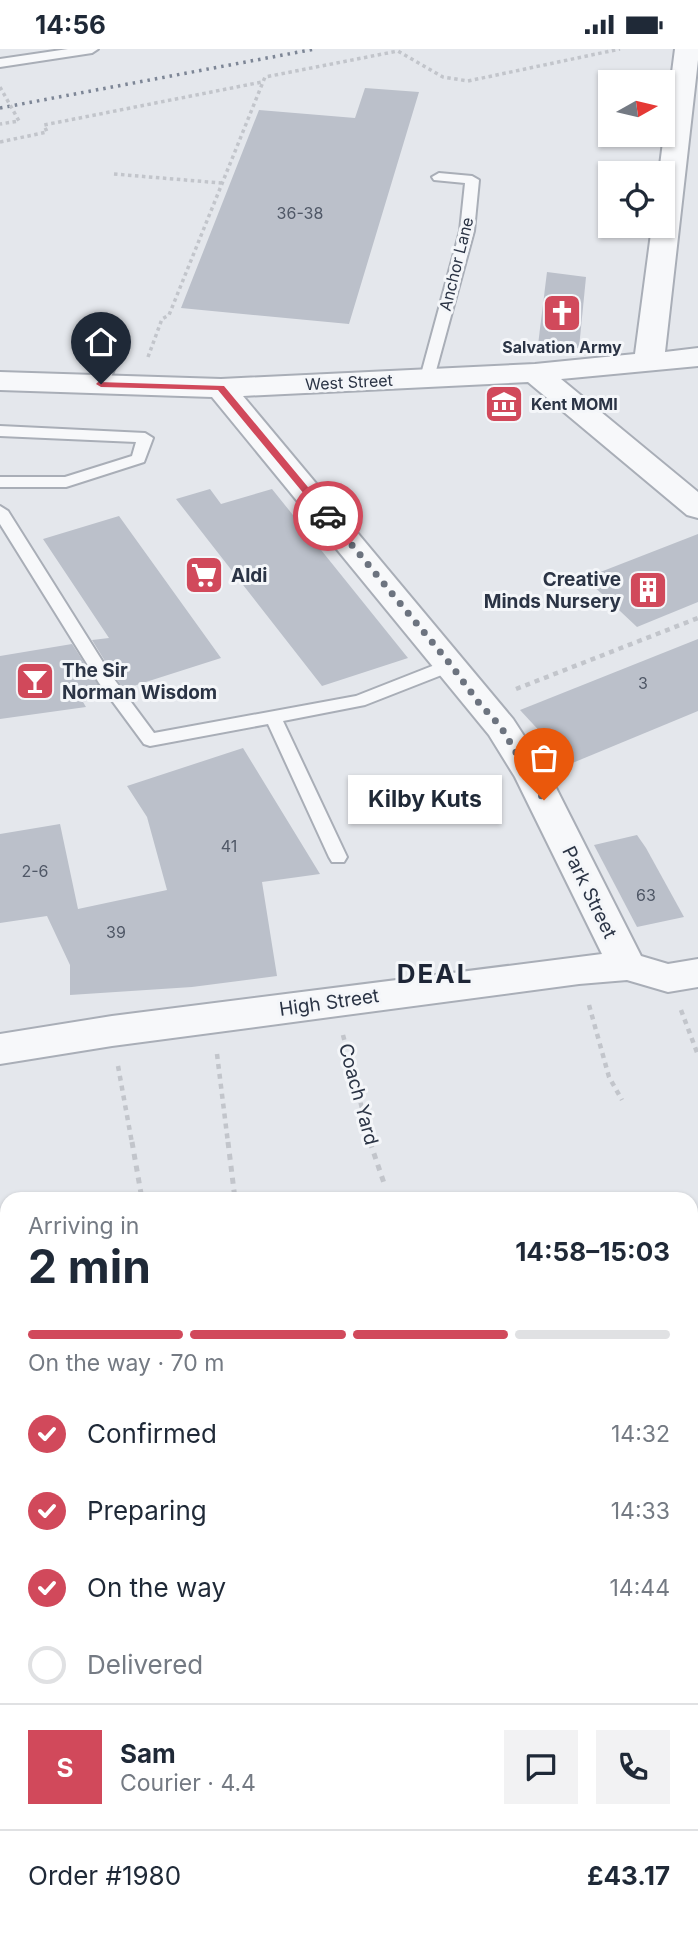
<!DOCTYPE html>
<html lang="en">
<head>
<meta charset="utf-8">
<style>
  :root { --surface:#fff; --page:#f2f2f3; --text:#1f2937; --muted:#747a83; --line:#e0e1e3; --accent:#d1495b }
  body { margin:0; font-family:Inter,sans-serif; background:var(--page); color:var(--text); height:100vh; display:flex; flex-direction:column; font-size:26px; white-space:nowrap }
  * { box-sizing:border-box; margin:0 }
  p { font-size:23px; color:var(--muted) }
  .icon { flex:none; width:38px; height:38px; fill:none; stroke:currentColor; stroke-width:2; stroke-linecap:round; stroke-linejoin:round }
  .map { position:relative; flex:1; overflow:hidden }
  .side { position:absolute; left:0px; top:1143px; width:698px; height:744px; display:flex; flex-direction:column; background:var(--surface); border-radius:21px 21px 0 0; box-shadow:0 2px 5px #0004 }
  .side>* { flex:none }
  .needle { width:46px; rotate:82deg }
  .buttons { position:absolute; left:598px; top:21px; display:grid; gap:14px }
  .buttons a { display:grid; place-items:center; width:77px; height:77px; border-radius:0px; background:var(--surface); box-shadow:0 2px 5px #0004; font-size:35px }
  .pin { position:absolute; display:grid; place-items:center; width:60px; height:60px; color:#fff; margin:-72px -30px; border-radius:50% 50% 50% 0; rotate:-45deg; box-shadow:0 0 7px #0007 }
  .pin .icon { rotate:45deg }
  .courier { position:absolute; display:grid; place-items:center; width:70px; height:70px; margin:-35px; border:5px solid #d1495b; border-radius:50%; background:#fff; color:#222; box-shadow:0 2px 9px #0007 }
  .bubble { position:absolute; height:49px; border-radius:0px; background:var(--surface); box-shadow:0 2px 5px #0004; font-size:23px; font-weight:700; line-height:49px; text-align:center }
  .head em { font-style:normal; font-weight:700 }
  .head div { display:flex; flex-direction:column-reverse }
  .head { display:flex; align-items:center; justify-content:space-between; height:119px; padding:0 28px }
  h1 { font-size:46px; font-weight:700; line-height:52px }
  .bar { display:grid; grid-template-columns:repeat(4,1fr); gap:10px 7px; align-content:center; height:84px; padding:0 28px }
  .bar i { height:9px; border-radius:5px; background:var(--line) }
  .bar .on { background:var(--accent) }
  .bar p { grid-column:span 4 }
  .line { display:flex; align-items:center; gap:18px; padding:0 28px; border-top:2px solid var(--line) }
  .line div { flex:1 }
  .round { display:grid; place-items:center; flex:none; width:74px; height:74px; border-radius:0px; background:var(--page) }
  ol { padding:0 28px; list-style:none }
  li { display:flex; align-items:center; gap:21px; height:77px }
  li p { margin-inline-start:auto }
  li .icon { padding:7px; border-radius:50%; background:var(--accent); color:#fff; stroke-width:4 }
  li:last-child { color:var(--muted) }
  li i { width:38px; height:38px; border:4px solid var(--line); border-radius:50% }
  .status { display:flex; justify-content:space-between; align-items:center; height:49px; padding:0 35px; background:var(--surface); direction:ltr }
  .status svg { height:19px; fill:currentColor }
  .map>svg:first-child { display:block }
  .water { fill:#9fb4cc }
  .building { fill:#bbc0ca }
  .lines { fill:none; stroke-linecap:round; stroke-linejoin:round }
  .lane-casing { stroke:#a9aeb7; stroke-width:4 }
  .street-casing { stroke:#a9aeb7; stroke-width:4 }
  .path-far2 { stroke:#c2c5cb; stroke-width:3.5; stroke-dasharray:3.5 3.5; stroke-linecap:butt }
  .path-far1 { stroke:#c2c5cb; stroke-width:4.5; stroke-dasharray:5 5; stroke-linecap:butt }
  .path { stroke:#c2c5cb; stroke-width:5; stroke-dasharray:6 6; stroke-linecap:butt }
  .lane { fill:#f7f8fa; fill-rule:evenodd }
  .street { fill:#f7f8fa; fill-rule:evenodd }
  .rail { stroke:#7d8696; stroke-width:3.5; stroke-dasharray:2.5 5; stroke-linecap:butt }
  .path-bridge { stroke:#c2c5cb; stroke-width:3.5; stroke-dasharray:3.5 3.5; stroke-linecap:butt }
  .route { fill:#d1495b }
  .done { stroke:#6c737f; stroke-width:7; stroke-dasharray:0 12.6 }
  .labels { text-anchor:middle; stroke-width:6; stroke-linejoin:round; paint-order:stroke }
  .number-label { font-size:16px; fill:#4f5766 }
  .far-street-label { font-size:16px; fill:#2b3445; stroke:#f4f6f9 }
  .far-poi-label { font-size:16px; font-weight:bold; fill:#2b3445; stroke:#f4f6f9 }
  .poi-label { font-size:19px; font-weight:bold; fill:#2b3445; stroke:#f4f6f9; text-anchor:start }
  .street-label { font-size:19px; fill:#2b3445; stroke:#f4f6f9 }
  .district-label { font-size:26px; font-weight:bold; letter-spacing:2px; fill:#1d2536; stroke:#f4f6f9 }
</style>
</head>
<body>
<div class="status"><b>14:56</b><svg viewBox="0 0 49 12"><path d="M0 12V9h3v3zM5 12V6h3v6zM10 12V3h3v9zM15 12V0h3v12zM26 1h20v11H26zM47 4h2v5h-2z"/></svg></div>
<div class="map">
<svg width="698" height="1885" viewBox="0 0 698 1885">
  <rect width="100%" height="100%" fill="#e4e7ec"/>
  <!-- water -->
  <polygon class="water" points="698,1859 698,1885 576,1885 602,1880 691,1880 691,1861"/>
  <!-- building -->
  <g class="building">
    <polygon points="365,39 419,43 349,275 181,259 259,61 355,69"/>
    <polygon points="547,223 586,228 579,299 537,304"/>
    <polygon points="210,440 221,455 272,440 408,609 322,637 176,450"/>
    <polygon points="119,467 221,609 124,640 113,625 92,591 109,589 43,490"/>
    <polygon points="698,485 698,553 637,578 585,529"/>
    <polygon points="698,590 698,662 570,715 520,661"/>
    <polygon points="72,595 105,646 83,653 86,658 0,670 0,607"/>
    <polygon points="243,699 320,825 262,833 277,927 192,938 70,946 70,916 47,867 0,874 0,785 60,775 78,860 167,841 147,768 127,737"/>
    <polygon points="637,786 646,799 684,868 637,878 594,796"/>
  </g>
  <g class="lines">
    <!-- lane casing -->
    <g class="lane-casing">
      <g id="lane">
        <polygon points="68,0 98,0 92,4 0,18 0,10"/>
        <polygon points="439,124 472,127 479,131 474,182 434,329 427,333 420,329 460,182 465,134 434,131 432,128"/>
        <polygon points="118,290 125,294 108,335 106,338 96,338 94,335 111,294"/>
        <polygon points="0,377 145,384 153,389 144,413 66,438 0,438 0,428 65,428 132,407 136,393 0,387"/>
        <polygon points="0,457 8,462 111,626 154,684 356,647 445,612 457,612 459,616 457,620 365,656 283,672 347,808 344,813 332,813 329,808 268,675 150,697 144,695 99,634 0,475"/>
      </g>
    </g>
    <!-- street casing -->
    <g class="street-casing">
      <g id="street">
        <polygon points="675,0 698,0 698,11 665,303 698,299 698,317 561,330 698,443 698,469 687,466 528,333 243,347 513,670 550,727 641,907 668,915 698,910 698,938 668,943 627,931 579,935 112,997 0,1015 0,985 112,967 602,905 515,728 489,686 212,348 0,341 0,323 221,330 535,315 635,305 652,177 663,177 663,124 659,124"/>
        <polygon points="7,1388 7,1428 0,1429 0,1389"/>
        <polygon points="698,1572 698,1617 691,1619 691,1574"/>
        <polygon points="7,1697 7,1745 0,1747 0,1699"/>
      </g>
    </g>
    <!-- path-far2 -->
    <g class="path-far2">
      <polyline points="0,93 47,83 44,76 262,33"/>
      <polyline points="114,125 221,134"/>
      <polyline points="148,308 162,270 169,266 265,28 398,2 443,28 468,32 620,0"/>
    </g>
    <!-- path-far1 -->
    <g class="path-far1">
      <polyline points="516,640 698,569"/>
      <polyline points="589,956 609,1028 622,1051"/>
      <polyline points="681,961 698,1006"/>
      <polyline points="343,986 371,1094"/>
      <polyline points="217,1005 228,1094"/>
      <polyline points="118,1017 132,1094"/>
    </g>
    <!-- path -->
    <g class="path">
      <polyline points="132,1093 142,1150"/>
      <polyline points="228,1093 235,1150"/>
      <polyline points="370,1093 385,1137"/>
      <polyline points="0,1165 7,1164"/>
      <polyline points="691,1663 698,1661"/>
      <polyline points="0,1807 7,1806"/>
      <polyline points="317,1880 333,1880"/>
      <polyline points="426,1880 427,1885"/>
    </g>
    <!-- lane -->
    <use href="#lane" class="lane"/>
    <!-- street -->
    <use href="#street" class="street"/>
    <!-- rail -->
    <polyline class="rail" points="0,59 315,0"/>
    <!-- path-bridge -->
    <polyline class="path-bridge" points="0,38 19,72 0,75"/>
  </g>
  <!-- route -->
  <polygon class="route" points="98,333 224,337 332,467 324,469 218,341 101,338 96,335"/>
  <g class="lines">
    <!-- done -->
    <polyline class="done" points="328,467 451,616 479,654 501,678 544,751"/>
  </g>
  <!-- icons -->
  <defs>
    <g id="church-square" transform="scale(2.0125)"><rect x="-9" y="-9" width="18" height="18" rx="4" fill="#d1495b" stroke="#f4f6f9"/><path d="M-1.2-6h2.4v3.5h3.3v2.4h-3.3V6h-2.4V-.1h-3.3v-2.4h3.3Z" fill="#fff"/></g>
    <g id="museum-square" transform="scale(2.0125)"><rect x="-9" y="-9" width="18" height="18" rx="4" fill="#d1495b" stroke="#f4f6f9"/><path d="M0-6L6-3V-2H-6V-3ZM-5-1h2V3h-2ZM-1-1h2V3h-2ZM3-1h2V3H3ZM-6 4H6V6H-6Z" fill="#fff"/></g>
    <g id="supermarket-square" transform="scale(2.0125)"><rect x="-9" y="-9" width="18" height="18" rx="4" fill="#d1495b" stroke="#f4f6f9"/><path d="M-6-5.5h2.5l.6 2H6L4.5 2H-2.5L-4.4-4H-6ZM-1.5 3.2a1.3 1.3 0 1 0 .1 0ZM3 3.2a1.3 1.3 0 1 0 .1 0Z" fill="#fff"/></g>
    <g id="building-square" transform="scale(2.0125)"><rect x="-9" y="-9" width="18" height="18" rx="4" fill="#d1495b" stroke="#f4f6f9"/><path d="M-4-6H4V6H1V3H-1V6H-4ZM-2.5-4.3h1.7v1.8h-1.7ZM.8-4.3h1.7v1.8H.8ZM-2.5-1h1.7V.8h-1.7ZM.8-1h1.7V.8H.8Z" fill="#fff"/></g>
    <g id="bar-square" transform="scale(2.0125)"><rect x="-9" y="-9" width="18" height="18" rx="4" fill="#d1495b" stroke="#f4f6f9"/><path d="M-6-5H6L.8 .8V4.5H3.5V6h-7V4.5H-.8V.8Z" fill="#fff"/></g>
  </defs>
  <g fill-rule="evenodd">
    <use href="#church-square" x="562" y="264"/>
    <use href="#museum-square" x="504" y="355"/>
    <use href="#supermarket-square" x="204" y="526"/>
    <use href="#building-square" x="648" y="541"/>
    <use href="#bar-square" x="35" y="632"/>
  </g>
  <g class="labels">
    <!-- number labels -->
    <g class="number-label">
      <text x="300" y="170">36-38</text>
      <text x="643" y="640">3</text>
      <text x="229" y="803">41</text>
      <text x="35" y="828">2-6</text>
      <text x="646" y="852">63</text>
      <text x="116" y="889">39</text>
    </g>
    <!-- far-street labels -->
    <g class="far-street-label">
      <text transform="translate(456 215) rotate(-76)" y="6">Anchor Lane</text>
      <text transform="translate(349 333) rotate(-3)" y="6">West Street</text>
    </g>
    <!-- far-poi labels -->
    <g class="far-poi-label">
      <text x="562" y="304">Salvation Army</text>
      <text x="531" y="361" text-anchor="start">Kent MOMI</text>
    </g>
    <!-- poi labels -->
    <g class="poi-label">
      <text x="231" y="533">Aldi</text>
      <text x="621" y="537" text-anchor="end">Creative<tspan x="621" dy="22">Minds Nursery</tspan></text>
      <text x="62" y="628">The Sir<tspan x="62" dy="22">Norman Wisdom</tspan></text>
    </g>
    <!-- street labels -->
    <g class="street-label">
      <text transform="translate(590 843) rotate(64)" y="7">Park Street</text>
      <text transform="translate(329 953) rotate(-8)" y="7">High Street</text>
      <text transform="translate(359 1045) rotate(75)" y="7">Coach Yard</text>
    </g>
    <!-- district labels -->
    <g class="district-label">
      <text x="435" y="934">DEAL</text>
    </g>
  </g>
</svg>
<div class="buttons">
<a><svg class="needle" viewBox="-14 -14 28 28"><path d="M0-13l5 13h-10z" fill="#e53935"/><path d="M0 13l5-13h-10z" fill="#747a83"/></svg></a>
<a><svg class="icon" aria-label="locate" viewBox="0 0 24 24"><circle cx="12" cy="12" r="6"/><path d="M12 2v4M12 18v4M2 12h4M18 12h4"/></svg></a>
</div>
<div class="pin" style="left:544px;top:751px;background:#ea580c"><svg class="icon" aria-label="bag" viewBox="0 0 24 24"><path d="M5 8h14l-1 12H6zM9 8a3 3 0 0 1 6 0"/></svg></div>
<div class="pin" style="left:101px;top:335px;background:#1f2937"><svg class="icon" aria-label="home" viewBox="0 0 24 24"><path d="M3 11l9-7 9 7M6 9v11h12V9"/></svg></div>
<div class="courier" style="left:328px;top:467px"><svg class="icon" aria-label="car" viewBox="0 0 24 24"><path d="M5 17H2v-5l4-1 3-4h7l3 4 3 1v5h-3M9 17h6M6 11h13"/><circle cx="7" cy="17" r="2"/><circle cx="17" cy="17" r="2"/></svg></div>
<div class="bubble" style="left:348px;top:726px;width:154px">Kilby Kuts</div>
<section class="side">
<div class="head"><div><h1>2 min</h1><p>Arriving in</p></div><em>14:58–15:03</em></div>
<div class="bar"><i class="on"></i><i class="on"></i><i class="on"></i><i></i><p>On the way · 70 m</p></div>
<ol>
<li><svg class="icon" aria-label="check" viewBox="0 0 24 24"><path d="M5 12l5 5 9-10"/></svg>Confirmed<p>14:32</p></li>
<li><svg class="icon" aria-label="check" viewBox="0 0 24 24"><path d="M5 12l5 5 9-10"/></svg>Preparing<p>14:33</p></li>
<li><svg class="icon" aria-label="check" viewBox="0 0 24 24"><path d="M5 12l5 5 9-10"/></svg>On the way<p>14:44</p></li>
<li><i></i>Delivered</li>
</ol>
<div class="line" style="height:126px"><b class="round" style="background:var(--accent);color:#fff">S</b><div><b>Sam</b><p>Courier · 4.4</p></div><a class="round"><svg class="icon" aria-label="chat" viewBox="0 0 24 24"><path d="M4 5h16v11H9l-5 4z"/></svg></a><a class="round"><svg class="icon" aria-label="phone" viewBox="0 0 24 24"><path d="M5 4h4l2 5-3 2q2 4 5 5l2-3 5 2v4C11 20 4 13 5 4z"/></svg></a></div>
<div class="line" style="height:91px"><div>Order #1980</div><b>£43.17</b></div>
</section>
</div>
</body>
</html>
